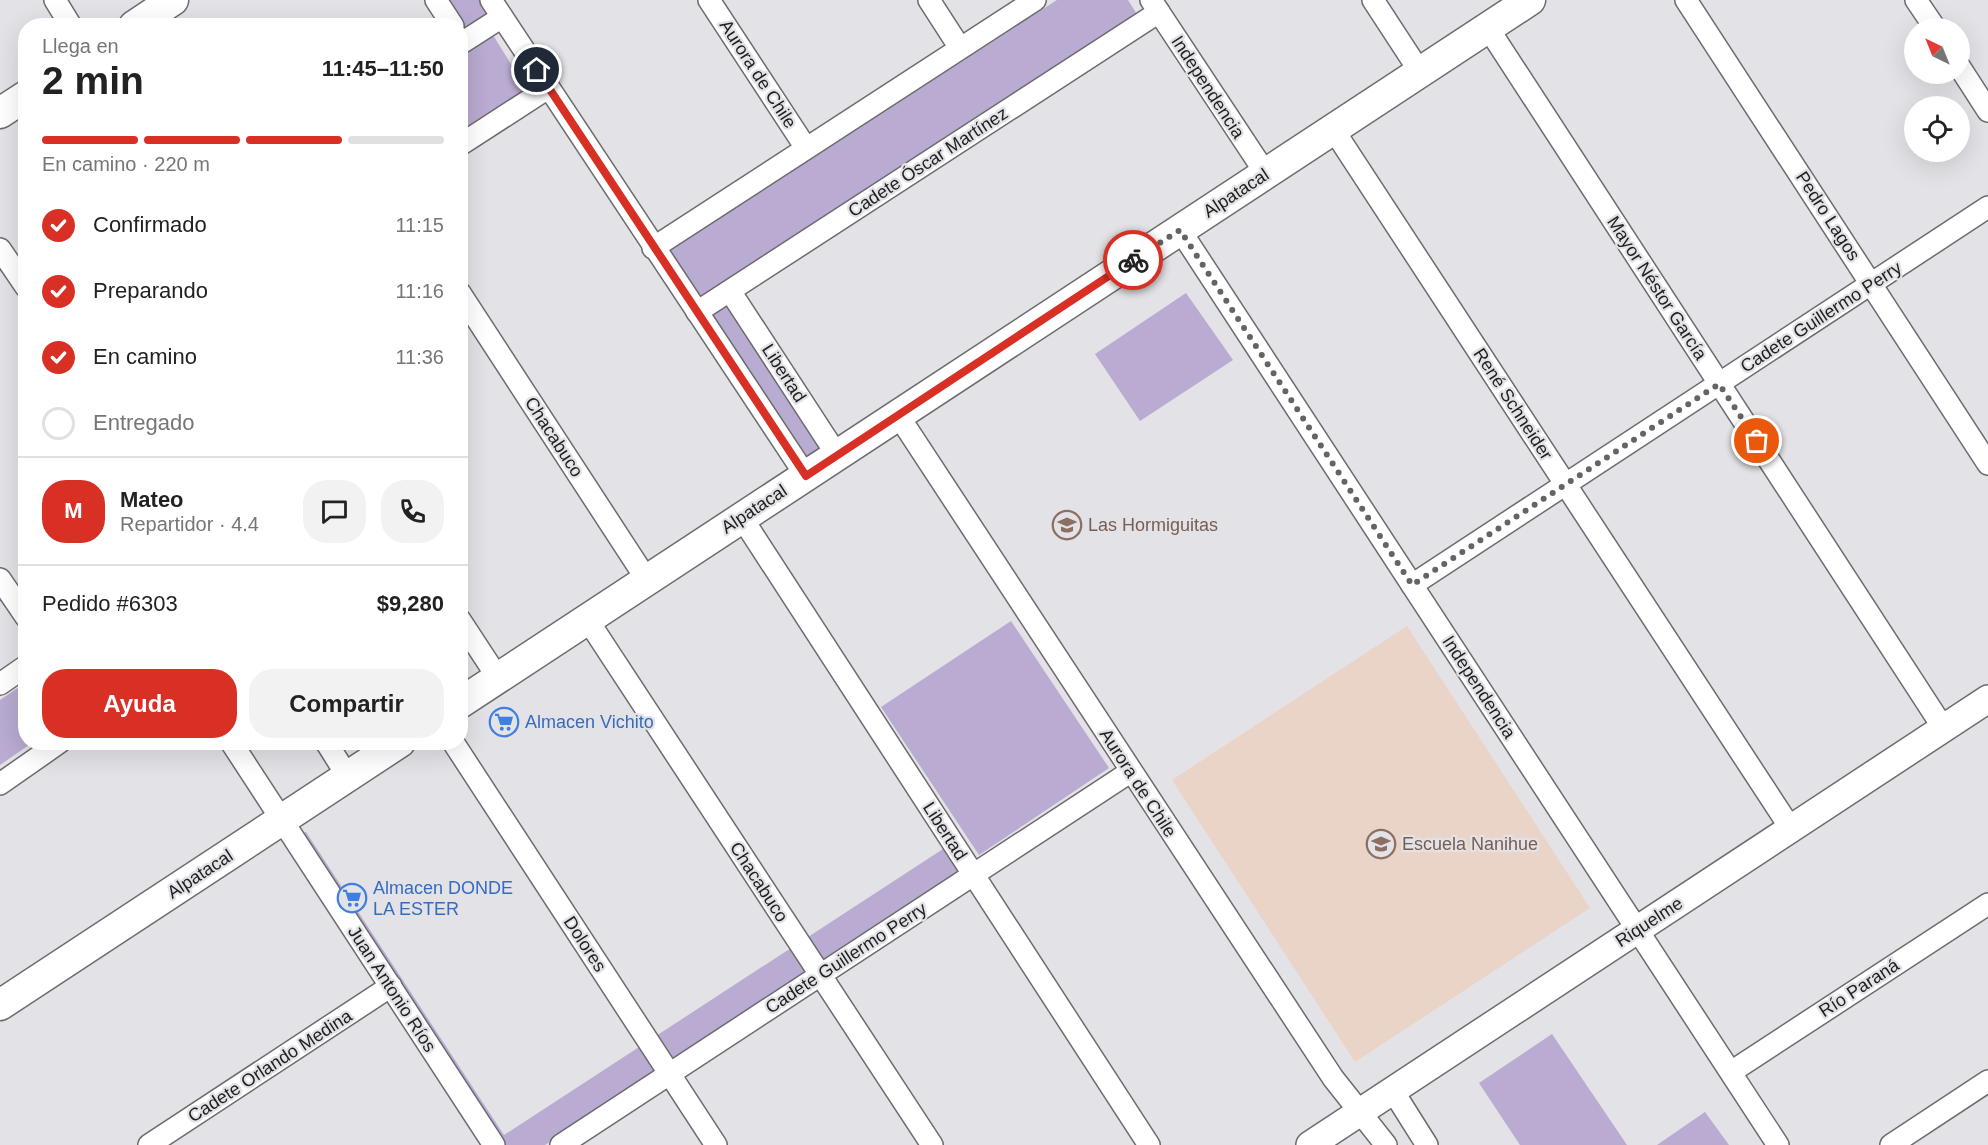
<!DOCTYPE html>
<html lang="es">
<head>
<meta charset="utf-8">
<style>
  :root { --surface:#fff; --page:#f2f2f2; --text:#222; --muted:#767676; --line:#e0e0e0; --accent:#d93025 }
  body { margin:0; font-family:Arial,sans-serif; background:var(--page); color:var(--text); height:100vh; display:flex; flex-direction:column; font-size:22px; white-space:nowrap }
  * { box-sizing:border-box; margin:0 }
  p { font-size:20px; color:var(--muted) }
  .icon { flex:none; width:33px; height:33px; fill:none; stroke:currentColor; stroke-width:2; stroke-linecap:round; stroke-linejoin:round }
  .map { position:relative; flex:1; overflow:hidden }
  .panel { position:absolute; left:18px; top:18px; width:450px; height:732px; display:flex; flex-direction:column; background:var(--surface); border-radius:24px; box-shadow:0 6px 24px #0002 }
  .panel>* { flex:none }
  .needle { width:39px; rotate:317deg }
  .controls { position:absolute; left:1904px; top:18px; display:grid; gap:12px }
  .controls a { display:grid; place-items:center; width:66px; height:66px; border-radius:50%; background:var(--surface); box-shadow:0 6px 24px #0002; font-size:30px }
  .pin { position:absolute; display:grid; place-items:center; width:51px; height:51px; color:#fff; margin:-26px; border:3px solid #fff; border-radius:50%; box-shadow:0 2px 6px #0007 }
  .courier { position:absolute; display:grid; place-items:center; width:60px; height:60px; margin:-30px; border:4px solid #d93025; border-radius:50%; background:#fff; color:#222; box-shadow:0 2px 8px #0007 }
  .headline em { font-style:normal; font-weight:700 }
  .headline div { display:flex; flex-direction:column-reverse }
  .headline { display:flex; align-items:center; justify-content:space-between; height:102px; padding:0 24px }
  h1 { font-size:39px; font-weight:700; line-height:45px }
  .bar { display:grid; grid-template-columns:repeat(4,1fr); gap:9px 6px; align-content:center; height:72px; padding:0 24px }
  .bar i { height:8px; border-radius:4px; background:var(--line) }
  .bar .current { background:var(--accent) }
  .bar p { grid-column:span 4 }
  .line { display:flex; align-items:center; gap:15px; padding:0 24px; border-top:2px solid var(--line) }
  .line div { flex:1 }
  .round { display:grid; place-items:center; flex:none; width:63px; height:63px; border-radius:24px; background:var(--page) }
  ol { padding:0 24px; list-style:none }
  li { display:flex; align-items:center; gap:18px; height:66px }
  li p { margin-inline-start:auto }
  li .icon { padding:6px; border-radius:50%; background:var(--accent); color:#fff; stroke-width:4 }
  li:last-child { color:var(--muted) }
  li i { width:33px; height:33px; border:3px solid var(--line); border-radius:50% }
  .action { display:flex; gap:12px; margin-top:auto; padding:12px 24px }
  .action a { flex:1; height:69px; border-radius:24px; background:var(--accent); color:#fff; font-size:24px; font-weight:700; line-height:69px; text-align:center }
  .action a+a { background:var(--page); color:var(--text) }
  .map>svg:first-child { display:block }
  .education { fill:#ead4c8 }
  .green { fill:#b9abd1 }
  .lines { fill:none; stroke-linecap:round; stroke-linejoin:round }
  .minor-casing { stroke:#6c6b6f; stroke-width:24 }
  .tertiary-casing { stroke:#6c6b6f; stroke-width:30 }
  .secondary-casing { stroke:#6c6b6f; stroke-width:33 }
  .minor { stroke:#fff; stroke-width:21 }
  .tertiary { stroke:#fff; stroke-width:27 }
  .secondary { stroke:#fff; stroke-width:30 }
  .done { stroke:#646365; stroke-width:6; stroke-dasharray:0 10.8 }
  .route { stroke:#d93025; stroke-width:8 }
  .labels { text-anchor:middle; stroke-width:4.5; stroke-linejoin:round; paint-order:stroke }
  .street-label { font-size:18px; fill:#1f1e20; stroke:#e3e2e6 }
  .education-label { font-size:18px; fill:#785e54; stroke:#e3e2e6; text-anchor:start }
  .shop-label { font-size:18px; fill:#366cbe; stroke:#e3e2e6; text-anchor:start }
</style>
</head>
<body>
<div class="map">
<svg width="1988" height="1145" viewBox="0 0 1988 1145">
  <rect width="100%" height="100%" fill="#e3e2e6"/>
  <!-- education -->
  <polygon class="education" points="1407,626 1590,908 1355,1062 1172,780"/>
  <!-- green -->
  <g class="green">
    <polygon points="446,0 482,0 491,14 467,31"/>
    <polygon points="1057,0 1128,0 1138,16 700,299 668,251"/>
    <polygon points="493,35 527,90 461,132 461,57"/>
    <polygon points="1186,293 1233,360 1140,421 1095,354"/>
    <polygon points="728,304 825,447 804,462 708,317"/>
    <polygon points="1011,621 1109,768 979,855 881,707"/>
    <polygon points="25,683 26,742 32,743 0,765 0,700"/>
    <polygon points="306,832 504,1135 943,849 948,846 965,873 545,1145 500,1145 298,835"/>
    <polygon points="1552,1034 1627,1145 1520,1145 1479,1083"/>
    <polygon points="1705,1112 1729,1145 1657,1145"/>
  </g>
  <g class="lines">
    <!-- minor casing -->
    <g class="minor-casing">
      <g id="minor">
        <polyline points="55,0 71,26"/>
        <polyline points="436,0 453,26"/>
        <polyline points="491,0 806,476"/>
        <polyline points="709,0 806,148"/>
        <polyline points="929,0 960,48"/>
        <polyline points="1151,0 1266,174"/>
        <polyline points="1373,0 1420,72"/>
        <polyline points="1686,0 1988,464"/>
        <polyline points="1916,0 1935,28"/>
        <polyline points="1488,28 1944,729"/>
        <polyline points="460,44 502,17"/>
        <polyline points="1959,66 1988,111"/>
        <polyline points="1333,129 1791,829"/>
        <polyline points="460,145 548,88"/>
        <polyline points="1180,230 1778,1145"/>
        <polyline points="653,248 1035,0"/>
        <polyline points="0,249 26,287"/>
        <polyline points="730,291 837,455"/>
        <polyline points="460,293 647,580"/>
        <polyline points="697,312 1159,12"/>
        <polyline points="898,415 1333,1078 1386,1145"/>
        <polyline points="742,518 1149,1145"/>
        <polyline points="0,579 26,617"/>
        <polyline points="1412,585 1988,207"/>
        <polyline points="587,619 932,1145"/>
        <polyline points="460,620 498,678"/>
        <polyline points="0,684 26,666"/>
        <polyline points="231,742 494,1145"/>
        <polyline points="326,742 348,777"/>
        <polyline points="453,742 716,1145"/>
        <polyline points="0,784 60,742"/>
        <polyline points="1731,1072 1988,904"/>
        <polyline points="1393,1091 1427,1145"/>
        <polyline points="149,1145 391,986"/>
        <polyline points="561,1145 1130,772"/>
        <polyline points="1891,1145 1988,1081"/>
      </g>
    </g>
    <!-- tertiary casing -->
    <g class="tertiary-casing">
      <polyline id="tertiary" points="1310,1145 1988,699"/>
    </g>
    <!-- secondary casing -->
    <g class="secondary-casing">
      <g id="secondary">
        <polyline points="134,26 173,0"/>
        <polyline points="0,113 26,96"/>
        <polyline points="460,703 1530,0"/>
        <polyline points="0,1005 400,742"/>
      </g>
    </g>
    <!-- minor -->
    <use href="#minor" class="minor"/>
    <!-- tertiary -->
    <use href="#tertiary" class="tertiary"/>
    <!-- secondary -->
    <use href="#secondary" class="secondary"/>
  </g>
  <g class="lines">
    <!-- done -->
    <polyline class="done" points="1133,260 1180,230 1412,585 1719,384 1757,441"/>
    <!-- route -->
    <polyline class="route" points="537,70 806,476 1133,260"/>
  </g>
  <!-- icons -->
  <defs>
    <g id="school-ring" transform="scale(1.5)"><circle r="9.5" fill="#e3e2e6" stroke="#8d6e63" stroke-width="1.5"/><path d="M0-5L7-2L0 1L-7-2ZM-4 1L0 2.5L4 1V4Q0 6-4 4Z" fill="#8d6e63"/></g>
    <g id="supermarket-ring" transform="scale(1.5)"><circle r="9.5" fill="#e3e2e6" stroke="#3f7fe0" stroke-width="1.5"/><path d="M-6-5.5h2.5l.6 2H6L4.5 2H-2.5L-4.4-4H-6ZM-1.5 3.2a1.3 1.3 0 1 0 .1 0ZM3 3.2a1.3 1.3 0 1 0 .1 0Z" fill="#3f7fe0"/></g>
  </defs>
  <g fill-rule="evenodd">
    <use href="#school-ring" x="1067" y="525"/>
    <use href="#supermarket-ring" x="504" y="722"/>
    <use href="#school-ring" x="1381" y="844"/>
    <use href="#supermarket-ring" x="352" y="898"/>
  </g>
  <g class="labels">
    <!-- street labels -->
    <g class="street-label">
      <text transform="translate(758 74) rotate(57)" y="6">Aurora de Chile</text>
      <text transform="translate(1208 87) rotate(57)" y="6">Independencia</text>
      <text transform="translate(928 162) rotate(-33)" y="6">Cadete Óscar Martínez</text>
      <text transform="translate(1236 193) rotate(-33)" y="6">Alpatacal</text>
      <text transform="translate(1828 216) rotate(57)" y="6">Pedro Lagos</text>
      <text transform="translate(1657 288) rotate(57)" y="6">Mayor Néstor García</text>
      <text transform="translate(1821 317) rotate(-33)" y="6">Cadete Guillermo Perry</text>
      <text transform="translate(784 373) rotate(57)" y="6">Libertad</text>
      <text transform="translate(1513 404) rotate(57)" y="6">René Schneider</text>
      <text transform="translate(554 437) rotate(57)" y="6">Chacabuco</text>
      <text transform="translate(754 509) rotate(-33)" y="6">Alpatacal</text>
      <text transform="translate(1479 687) rotate(57)" y="6">Independencia</text>
      <text transform="translate(1138 783) rotate(57)" y="6">Aurora de Chile</text>
      <text transform="translate(945 831) rotate(57)" y="6">Libertad</text>
      <text transform="translate(200 874) rotate(-33)" y="6">Alpatacal</text>
      <text transform="translate(759 882) rotate(57)" y="6">Chacabuco</text>
      <text transform="translate(1649 922) rotate(-33)" y="6">Riquelme</text>
      <text transform="translate(585 944) rotate(57)" y="6">Dolores</text>
      <text transform="translate(846 958) rotate(-33)" y="6">Cadete Guillermo Perry</text>
      <text transform="translate(1859 988) rotate(-33)" y="6">Río Paraná</text>
      <text transform="translate(392 989) rotate(57)" y="6">Juan Antonio Ríos</text>
      <text transform="translate(270 1066) rotate(-33)" y="6">Cadete Orlando Medina</text>
    </g>
    <!-- education labels -->
    <g class="education-label">
      <text x="1088" y="531">Las Hormiguitas</text>
      <text x="1402" y="850">Escuela Nanihue</text>
    </g>
    <!-- shop labels -->
    <g class="shop-label">
      <text x="525" y="728">Almacen Vichito</text>
      <text x="373" y="894">Almacen DONDE<tspan x="373" dy="21">LA ESTER</tspan></text>
    </g>
  </g>
</svg>
<div class="controls">
<a><svg class="needle" viewBox="-14 -14 28 28"><path d="M0-13l5 13h-10z" fill="#e53935"/><path d="M0 13l5-13h-10z" fill="#767676"/></svg></a>
<a><svg class="icon" aria-label="locate" viewBox="0 0 24 24"><circle cx="12" cy="12" r="6"/><path d="M12 2v4M12 18v4M2 12h4M18 12h4"/></svg></a>
</div>
<div class="pin" style="left:1757px;top:441px;background:#ea580c"><svg class="icon" aria-label="bag" viewBox="0 0 24 24"><path d="M5 8h14l-1 12H6zM9 8a3 3 0 0 1 6 0"/></svg></div>
<div class="pin" style="left:537px;top:70px;background:#1f2937"><svg class="icon" aria-label="home" viewBox="0 0 24 24"><path d="M3 11l9-7 9 7M6 9v11h12V9"/></svg></div>
<div class="courier" style="left:1133px;top:260px"><svg class="icon" aria-label="bike" viewBox="0 0 24 24"><circle cx="6" cy="16" r="4"/><circle cx="18" cy="16" r="4"/><path d="M6 16l4-8h5l3 8M10 8l3 8H6M13 5h3"/></svg></div>
<section class="panel">
<div class="headline"><div><h1>2 min</h1><p>Llega en</p></div><em>11:45–11:50</em></div>
<div class="bar"><i class="current"></i><i class="current"></i><i class="current"></i><i></i><p>En camino · 220 m</p></div>
<ol>
<li><svg class="icon" aria-label="check" viewBox="0 0 24 24"><path d="M5 12l5 5 9-10"/></svg>Confirmado<p>11:15</p></li>
<li><svg class="icon" aria-label="check" viewBox="0 0 24 24"><path d="M5 12l5 5 9-10"/></svg>Preparando<p>11:16</p></li>
<li><svg class="icon" aria-label="check" viewBox="0 0 24 24"><path d="M5 12l5 5 9-10"/></svg>En camino<p>11:36</p></li>
<li><i></i>Entregado</li>
</ol>
<div class="line" style="height:108px"><b class="round" style="background:var(--accent);color:#fff">M</b><div><b>Mateo</b><p>Repartidor · 4.4</p></div><a class="round"><svg class="icon" aria-label="chat" viewBox="0 0 24 24"><path d="M4 5h16v11H9l-5 4z"/></svg></a><a class="round"><svg class="icon" aria-label="phone" viewBox="0 0 24 24"><path d="M5 4h4l2 5-3 2q2 4 5 5l2-3 5 2v4C11 20 4 13 5 4z"/></svg></a></div>
<div class="line" style="height:78px"><div>Pedido #6303</div><b>$9,280</b></div>
<div class="action"><a>Ayuda</a><a>Compartir</a></div>
</section>
</div>
</body>
</html>
